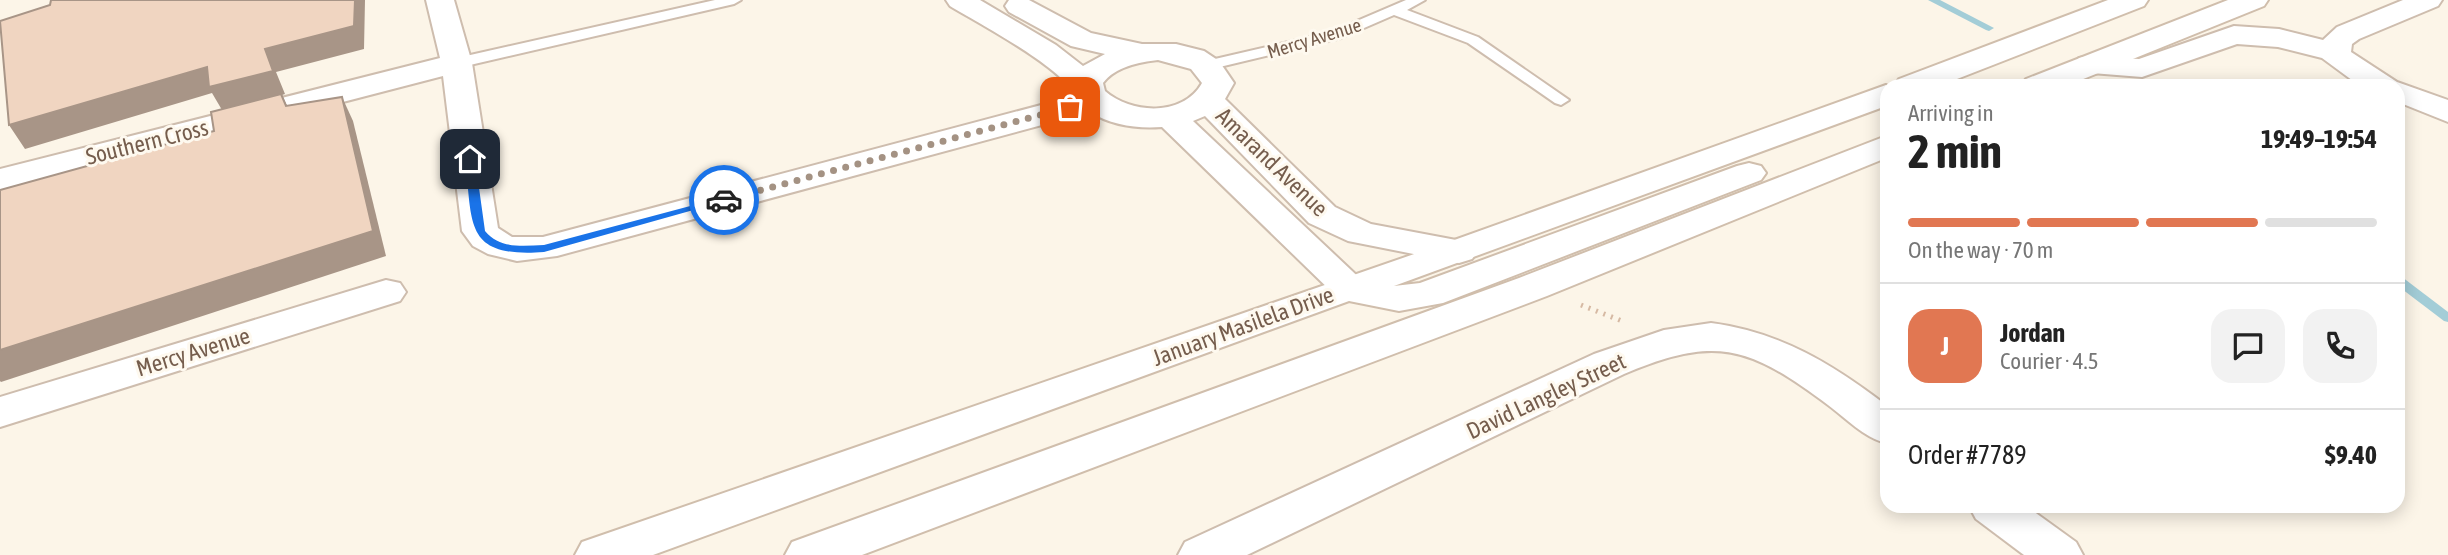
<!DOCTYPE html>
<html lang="en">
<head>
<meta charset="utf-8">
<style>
  :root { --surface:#fff; --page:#f2f2f2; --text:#222; --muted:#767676; --line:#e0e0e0; --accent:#e17752 }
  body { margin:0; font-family:"Asap Condensed",sans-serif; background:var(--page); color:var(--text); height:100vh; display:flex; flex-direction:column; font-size:26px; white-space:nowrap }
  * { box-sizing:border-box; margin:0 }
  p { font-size:23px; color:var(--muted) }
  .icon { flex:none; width:38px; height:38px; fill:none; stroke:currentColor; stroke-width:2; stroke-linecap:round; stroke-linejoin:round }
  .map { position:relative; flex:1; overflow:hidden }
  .drawer { position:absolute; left:1880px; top:79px; width:525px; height:434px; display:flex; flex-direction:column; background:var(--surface); border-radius:21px; box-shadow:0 4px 18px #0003 }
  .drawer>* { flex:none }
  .pin { position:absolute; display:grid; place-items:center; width:60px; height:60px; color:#fff; margin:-30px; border-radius:14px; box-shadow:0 4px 10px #0006 }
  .courier { position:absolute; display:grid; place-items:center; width:70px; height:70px; margin:-35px; border:5px solid #1a73e8; border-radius:50%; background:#fff; color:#222; box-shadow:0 2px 9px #0007 }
  .overview em { font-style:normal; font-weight:700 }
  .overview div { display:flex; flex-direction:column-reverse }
  .overview { display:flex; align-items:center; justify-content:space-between; height:119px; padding:0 28px }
  h1 { font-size:46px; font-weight:700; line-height:52px }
  .bar { display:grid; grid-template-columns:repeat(4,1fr); gap:10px 7px; align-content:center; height:84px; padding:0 28px }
  .bar i { height:9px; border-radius:5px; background:var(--line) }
  .bar .on { background:var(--accent) }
  .bar p { grid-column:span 4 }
  .line { display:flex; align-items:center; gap:18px; padding:0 28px; border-top:2px solid var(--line) }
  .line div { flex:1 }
  .round { display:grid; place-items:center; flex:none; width:74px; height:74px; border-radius:21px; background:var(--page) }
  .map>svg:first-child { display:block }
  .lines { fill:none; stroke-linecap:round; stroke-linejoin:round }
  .stream { fill:#a3cdd7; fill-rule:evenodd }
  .service-casing { stroke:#cebdae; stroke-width:4 }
  .minor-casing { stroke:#cebdae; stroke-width:4 }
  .secondary-casing { stroke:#d0beac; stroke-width:4 }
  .path { stroke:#d6b9a3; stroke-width:5; stroke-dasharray:2 6; stroke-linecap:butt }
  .service { fill:#fff; fill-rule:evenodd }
  .minor { fill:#fff; fill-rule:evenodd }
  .secondary { fill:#fff; fill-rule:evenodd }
  .shaded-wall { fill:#a89587 }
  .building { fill:#f0d5c1; stroke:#a89587; stroke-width:2 }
  .route { fill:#1a73e8 }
  .done { stroke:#a49283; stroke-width:7; stroke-dasharray:0 12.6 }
  .labels { text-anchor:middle; stroke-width:6; stroke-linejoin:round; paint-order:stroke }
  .far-street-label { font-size:19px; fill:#755d4d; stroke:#fef9ef }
  .street-label { font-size:23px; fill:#755d4d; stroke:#fef9ef }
</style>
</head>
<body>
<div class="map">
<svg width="2448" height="555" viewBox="0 0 2448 555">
  <rect width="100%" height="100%" fill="#fcf5e8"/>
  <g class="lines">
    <!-- stream -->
    <g class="stream">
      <polygon points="1928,0 1940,0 1994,28 1989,31 1986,30"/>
      <polygon points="2398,276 2402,277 2448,312 2448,322 2444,321 2398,286"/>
    </g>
    <!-- service casing -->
    <g class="service-casing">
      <g id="service">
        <polygon points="715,0 741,0 734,4 457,68 449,63 457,58"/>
        <polygon points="1406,0 1425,0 1407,10 1478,37 1569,100 1561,105 1555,103 1468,43 1394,15 1341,38 1207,70 1199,65 1202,62 1331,32"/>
      </g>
    </g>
    <!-- minor casing -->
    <g class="minor-casing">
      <g id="minor">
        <path d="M426,0H454L472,63L498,228L512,237H543L1075,96C1064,68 978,23 950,6L946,0H980L1056,45L1083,66L1105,54L1071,46L1009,12L1005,6L1009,0H1029L1091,33L1142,44H1176L1204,51L1219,61L1234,83L1225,99L1335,207L1371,224L1472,243L1478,251L1472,259L1459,263L1348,241L1309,223L1205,116L1193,121L1369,287L1364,296L1350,299L1336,296L1162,127C1137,129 1111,125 1090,112L557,256L517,261L488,254L473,246L462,231L443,76L0,191V169L440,58ZM1158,60L1191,69L1202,83C1183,117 1131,114 1105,91L1103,83C1115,67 1139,62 1158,60Z"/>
        <polygon points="2403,0 2442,0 2438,6 2359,39 2352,44 2351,52 2397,82 2448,100 2448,122 2398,102 2398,86 2360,86 2322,58 2278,47 2237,44 2142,77 2079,72 2075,65 2079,58 2090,56 2139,59 2234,26 2279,29 2323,40 2337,27"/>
        <polygon points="386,280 400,283 406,292 400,301 0,427 0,397"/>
        <path d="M1711,323C1780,332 1832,364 1886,405V443C1863,437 1847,419 1828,405C1749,346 1716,335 1624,374L1247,555H1178L1185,542L1594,354L1664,330Z"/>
        <polygon points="1969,506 2026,506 2076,542 2083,555 2024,555 1976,519"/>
      </g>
    </g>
    <!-- secondary casing -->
    <g class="secondary-casing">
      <g id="secondary">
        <polygon points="2108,0 2148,0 2144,6 1939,86 1894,86 1899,79"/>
        <polygon points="2228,0 2268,0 2264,6 2066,86 2021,86 2026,79"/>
        <polygon points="1886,85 1886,106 1394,286 1420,283 1737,166 1749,163 1761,166 1766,173 1761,180 1443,303 1399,311 1349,301 653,555 575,555 582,542 1446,243"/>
        <polygon points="1886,136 1886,158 1547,296 862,555 785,555 792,542 1519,278"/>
      </g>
    </g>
    <!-- path -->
    <polyline class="path" points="1581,305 1622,321"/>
    <!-- service -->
    <use href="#service" class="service"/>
    <!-- minor -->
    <use href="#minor" class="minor"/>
    <!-- secondary -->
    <use href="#secondary" class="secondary"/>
  </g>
  <!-- shaded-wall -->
  <g class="shaded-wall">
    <polygon points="355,0 365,0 364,49 276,72 285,94 282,95 293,118 222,110 212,93 25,149 9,125 207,67 265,49"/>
    <polygon points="342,97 353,121 386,256 1,382 0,381 0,350"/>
  </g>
  <!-- building -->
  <g class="building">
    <polygon points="51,0 355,0 354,26 265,49 273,71 209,87 207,67 9,125 0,21 50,5"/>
    <polygon points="281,94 286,106 342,97 373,231 0,350 0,190 214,131 211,112"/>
  </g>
  <!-- route -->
  <path class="route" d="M470,156L475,159L485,231C500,249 522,246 544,245L724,197L729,200L544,252C463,258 473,224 465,159Z"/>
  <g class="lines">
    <!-- done -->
    <polyline class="done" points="724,200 1070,107"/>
  </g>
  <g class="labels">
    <!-- far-street labels -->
    <g class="far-street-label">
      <text transform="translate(1314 38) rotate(-17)" y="7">Mercy Avenue</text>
    </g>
    <!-- street labels -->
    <g class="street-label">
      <text transform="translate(147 142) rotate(-14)" y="8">Southern Cross</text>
      <text transform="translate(1272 162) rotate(44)" y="8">Amarand Avenue</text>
      <text transform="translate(1243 326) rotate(-20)" y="8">January Masilela Drive</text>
      <text transform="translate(193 352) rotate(-17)" y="8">Mercy Avenue</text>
      <text transform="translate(1546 396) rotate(-25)" y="8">David Langley Street</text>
    </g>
  </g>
</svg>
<div class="pin" style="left:1070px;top:107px;background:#ea580c"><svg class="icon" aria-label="bag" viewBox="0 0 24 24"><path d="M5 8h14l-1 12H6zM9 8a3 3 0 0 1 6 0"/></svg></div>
<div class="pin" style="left:470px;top:159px;background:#1f2937"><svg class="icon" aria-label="home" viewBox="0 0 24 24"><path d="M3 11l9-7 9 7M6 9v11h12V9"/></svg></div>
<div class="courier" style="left:724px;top:200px"><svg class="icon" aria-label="car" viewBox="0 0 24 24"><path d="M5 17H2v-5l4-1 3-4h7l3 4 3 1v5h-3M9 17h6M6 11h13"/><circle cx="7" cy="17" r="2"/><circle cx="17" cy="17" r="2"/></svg></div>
<section class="drawer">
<div class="overview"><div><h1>2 min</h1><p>Arriving in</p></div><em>19:49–19:54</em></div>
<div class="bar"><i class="on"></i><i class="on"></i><i class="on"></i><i></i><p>On the way · 70 m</p></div>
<div class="line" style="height:126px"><b class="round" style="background:var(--accent);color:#fff">J</b><div><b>Jordan</b><p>Courier · 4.5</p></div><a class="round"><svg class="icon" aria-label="chat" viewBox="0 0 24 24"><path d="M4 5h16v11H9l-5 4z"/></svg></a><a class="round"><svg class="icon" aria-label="phone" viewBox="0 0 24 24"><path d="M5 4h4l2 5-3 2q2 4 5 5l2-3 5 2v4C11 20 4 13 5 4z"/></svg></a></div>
<div class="line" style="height:91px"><div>Order #7789</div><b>$9.40</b></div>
</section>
</div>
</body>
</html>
